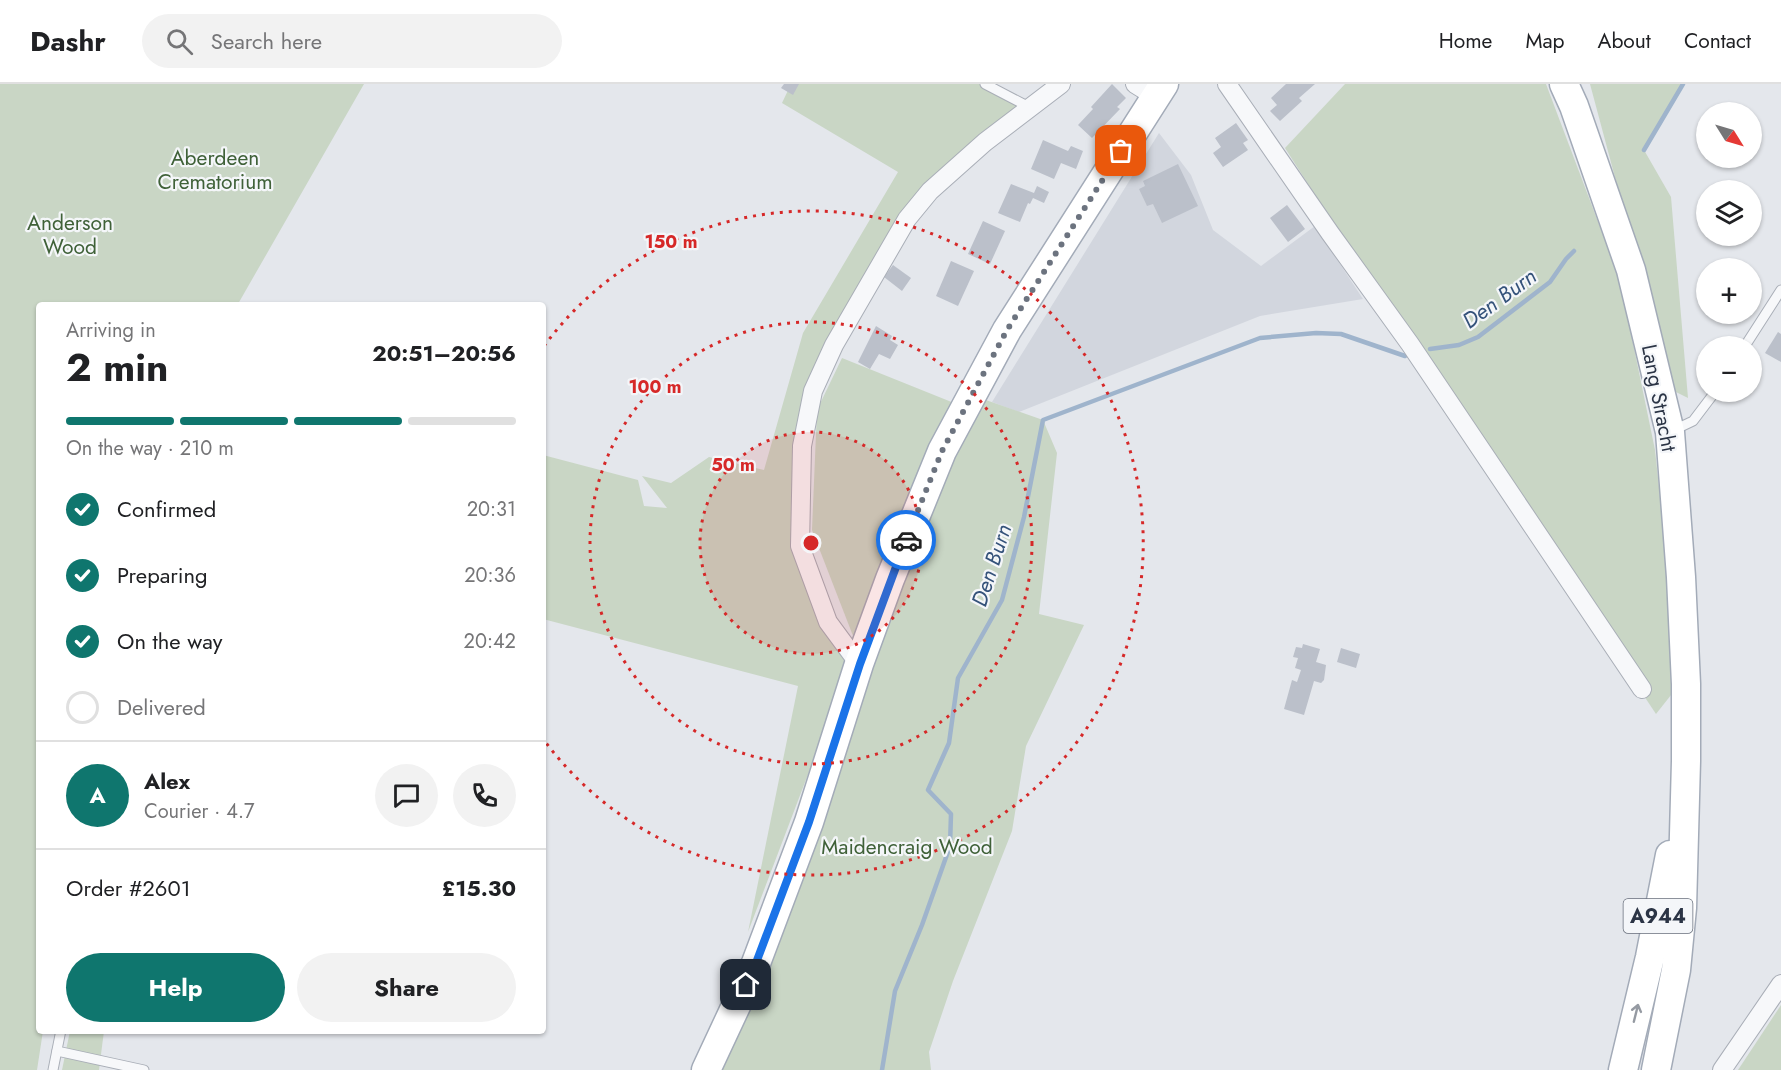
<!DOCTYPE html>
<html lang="en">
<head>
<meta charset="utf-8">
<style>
  :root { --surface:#fff; --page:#f2f2f2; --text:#202124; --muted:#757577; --line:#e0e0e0; --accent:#0f766e }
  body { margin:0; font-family:Jost,sans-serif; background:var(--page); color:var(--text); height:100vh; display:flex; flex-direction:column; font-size:22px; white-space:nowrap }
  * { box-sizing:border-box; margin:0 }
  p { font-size:20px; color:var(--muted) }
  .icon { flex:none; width:33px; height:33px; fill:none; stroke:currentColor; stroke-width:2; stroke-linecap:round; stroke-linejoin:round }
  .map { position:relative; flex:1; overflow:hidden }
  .drawer { position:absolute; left:36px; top:218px; width:510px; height:732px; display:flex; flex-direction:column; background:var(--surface); border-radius:6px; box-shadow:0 2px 4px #0004 }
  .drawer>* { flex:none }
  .needle { width:39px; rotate:127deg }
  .buttons { position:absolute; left:1696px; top:18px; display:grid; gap:12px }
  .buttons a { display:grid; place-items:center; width:66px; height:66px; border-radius:50%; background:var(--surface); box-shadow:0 2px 4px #0004; font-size:30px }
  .pin { position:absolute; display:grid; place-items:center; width:51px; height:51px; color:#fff; margin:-26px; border-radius:12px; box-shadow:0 3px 9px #0006 }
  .courier { position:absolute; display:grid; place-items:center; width:60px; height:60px; margin:-30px; border:4px solid #1a73e8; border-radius:50%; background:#fff; color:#222; box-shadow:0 2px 8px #0007 }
  .head em { font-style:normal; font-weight:700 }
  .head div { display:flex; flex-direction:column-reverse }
  .head { display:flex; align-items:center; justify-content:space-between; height:102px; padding:0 30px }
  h1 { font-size:39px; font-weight:700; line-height:45px }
  .bar { display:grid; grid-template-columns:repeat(4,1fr); gap:9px 6px; align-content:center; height:72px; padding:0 30px }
  .bar i { height:8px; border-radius:4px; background:var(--line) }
  .bar .active { background:var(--accent) }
  .bar p { grid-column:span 4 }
  .line { display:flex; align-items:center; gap:15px; padding:0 30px; border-top:2px solid var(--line) }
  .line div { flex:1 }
  .round { display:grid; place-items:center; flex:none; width:63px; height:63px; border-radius:32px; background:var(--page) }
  ol { padding:0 30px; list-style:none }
  li { display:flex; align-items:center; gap:18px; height:66px }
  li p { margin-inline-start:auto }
  li .icon { padding:6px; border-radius:50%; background:var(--accent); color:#fff; stroke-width:4 }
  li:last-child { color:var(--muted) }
  li i { width:33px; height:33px; border:3px solid var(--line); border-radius:50% }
  .action { display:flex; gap:12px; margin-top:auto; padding:12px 30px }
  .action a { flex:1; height:69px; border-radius:36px; background:var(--accent); color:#fff; font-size:24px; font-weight:700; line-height:69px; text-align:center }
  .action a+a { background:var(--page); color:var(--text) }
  header { display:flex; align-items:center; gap:36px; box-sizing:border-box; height:84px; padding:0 30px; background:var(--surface); border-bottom:2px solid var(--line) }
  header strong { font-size:28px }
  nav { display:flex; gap:33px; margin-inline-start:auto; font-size:21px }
  .search { width:420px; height:54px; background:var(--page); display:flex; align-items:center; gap:15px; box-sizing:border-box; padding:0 21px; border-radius:33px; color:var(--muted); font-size:22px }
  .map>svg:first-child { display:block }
  .built { fill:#d2d6de }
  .green { fill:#c9d6c5 }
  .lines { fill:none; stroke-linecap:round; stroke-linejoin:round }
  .stream { stroke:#9fb4cc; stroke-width:4.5 }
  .building { fill:#bbc0ca }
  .service-casing { stroke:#a9aeb7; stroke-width:11 }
  .minor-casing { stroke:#a9aeb7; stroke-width:20 }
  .primary-casing { stroke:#a3abb8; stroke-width:31 }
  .service { stroke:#f7f8fa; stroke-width:9 }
  .minor { stroke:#f7f8fa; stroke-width:18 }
  .primary { stroke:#fff; stroke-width:28 }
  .oneway { stroke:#959aa2 }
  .done { stroke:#6c737f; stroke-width:6; stroke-dasharray:0 10.8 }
  .route { stroke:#1a73e8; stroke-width:8 }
  .ring { fill:none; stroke:#d62828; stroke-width:3; stroke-dasharray:3 6 }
  .labels { text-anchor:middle; stroke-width:4.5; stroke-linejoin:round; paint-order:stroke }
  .shield { fill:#f4f6f9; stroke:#676e7b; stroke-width:1.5 }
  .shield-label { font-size:20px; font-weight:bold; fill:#2b3445 }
  .park-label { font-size:21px; fill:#3f6138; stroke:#f4f6f9 }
  .street-label { font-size:21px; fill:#2b3445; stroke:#f4f6f9 }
  .water-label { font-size:22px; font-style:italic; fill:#34527a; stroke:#f4f6f9 }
  .centre { fill:#d62828; stroke:#f4f6f9; stroke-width:3 }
  .ring-label { font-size:18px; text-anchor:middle; font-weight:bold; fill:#d62828; stroke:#f4f6f9; stroke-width:4.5; stroke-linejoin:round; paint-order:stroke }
</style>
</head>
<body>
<header>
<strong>Dashr</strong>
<div class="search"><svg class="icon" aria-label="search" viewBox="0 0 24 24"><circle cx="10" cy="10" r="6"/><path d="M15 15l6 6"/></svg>Search here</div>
<nav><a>Home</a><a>Map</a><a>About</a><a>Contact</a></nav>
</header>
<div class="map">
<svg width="1781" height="986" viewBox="0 0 1781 986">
  <rect width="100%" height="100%" fill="#e4e7ec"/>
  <!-- built -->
  <polygon class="built" points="1159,49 1191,91 1213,146 1261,182 1315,142 1363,215 1260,232 1019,328 992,318"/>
  <!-- green -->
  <g class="green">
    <polygon points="0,0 364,0 238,220 161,220 157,218 156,220 39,220 39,946 43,947 37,986 0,986"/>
    <polygon points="791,0 985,0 1031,24 930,107 813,307 799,457 853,572 748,848 798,602 543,535 543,371 638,396 644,422 667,424 642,392 671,399 709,373 764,386 803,249 898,88 782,19"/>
    <polygon points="1345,0 1546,0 1620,196 1655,366 1671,515 1675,606 1656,630 1410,260 1285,64"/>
    <polygon points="1590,0 1683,0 1644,66 1671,113 1688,314 1672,306"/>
    <polygon points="842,274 954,319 855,557 812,446 817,326"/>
    <polygon points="983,315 1043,336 1057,369 1039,530 1084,541 1026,662 1012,747 953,897 929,968 931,986 721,986 754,918 802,791 880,556 945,392"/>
    <polygon points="1781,921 1781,986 1738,986"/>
    <polygon points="70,947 104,947 99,986 62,986"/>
  </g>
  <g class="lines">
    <!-- stream -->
    <g class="stream">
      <polyline points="1644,66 1683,0"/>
      <polyline points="1430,265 1459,261 1478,253 1550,198 1566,175 1574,167"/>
      <polyline points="882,986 895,907 922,841 950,762 951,730 928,706 949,659 958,594 1002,516 1024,433 1043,336 1260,254 1316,249 1341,250 1405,272"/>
    </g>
  </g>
  <!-- building -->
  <g class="building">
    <polygon points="784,0 799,0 793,11 781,4"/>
    <polygon points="1112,0 1126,14 1117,23 1120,25 1092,54 1078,41 1093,25 1091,23"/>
    <polygon points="1286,0 1315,0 1299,14 1302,17 1280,37 1270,27 1277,21 1271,14"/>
    <polygon points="1236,39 1248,56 1243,59 1248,66 1223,83 1213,69 1221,63 1215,54"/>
    <polygon points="1043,56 1068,67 1071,62 1083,67 1076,85 1061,79 1054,95 1031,85"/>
    <polygon points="1178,80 1198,122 1162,139 1153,120 1147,122 1139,105 1145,102 1143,97"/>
    <polygon points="1011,100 1034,109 1037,102 1049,108 1044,119 1033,114 1030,120 1028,119 1020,138 998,129"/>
    <polygon points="1287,121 1305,145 1288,158 1270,134"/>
    <polygon points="983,137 1005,147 990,180 968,170"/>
    <polygon points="951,177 974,187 958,222 936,212"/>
    <polygon points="893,181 911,194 902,207 884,193"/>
    <polygon points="876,242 892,252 890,256 898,261 890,275 879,270 870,285 858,278"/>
    <polygon points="1778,248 1781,250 1781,278 1765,269"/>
    <polygon points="1303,560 1320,565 1316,578 1326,581 1324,596 1321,599 1314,597 1304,631 1284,625 1292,596 1297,598 1301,586 1295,584 1298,574 1293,573 1296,563 1302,564"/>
    <polygon points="1341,564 1360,570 1356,584 1337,578"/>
  </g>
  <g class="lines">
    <!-- service casing -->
    <g class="service-casing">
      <g id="service">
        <polyline points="985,0 1031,24"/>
        <polyline points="1745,262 1781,206"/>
        <polyline points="1674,346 1693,337 1715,308"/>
        <polyline points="57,967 144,986"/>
        <polyline points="53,986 61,946"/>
      </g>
    </g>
    <!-- minor casing -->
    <g class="minor-casing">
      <g id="minor">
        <polyline points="1135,0 1156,13"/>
        <polyline points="1227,0 1330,149 1410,260 1642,605"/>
        <polyline points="859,580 828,538 800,462 802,362 813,307 834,261 907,135 930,107 985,58 1061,0"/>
        <polyline points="1722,986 1781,900"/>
      </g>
    </g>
    <!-- primary casing -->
    <g class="primary-casing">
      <g id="primary">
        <polyline points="1564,0 1574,22 1631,186 1670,348 1681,493 1686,600 1686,677 1682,824 1676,886 1656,986"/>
        <polyline points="706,986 756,879 809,738 859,580 890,495 942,367 1007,246 1164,0"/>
        <polyline points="1623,986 1650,873 1670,771"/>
      </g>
    </g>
    <!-- service -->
    <use href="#service" class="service"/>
    <!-- minor -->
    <use href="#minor" class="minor"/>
    <!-- primary -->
    <use href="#primary" class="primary"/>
  </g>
  <!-- one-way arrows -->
  <defs><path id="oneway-shaft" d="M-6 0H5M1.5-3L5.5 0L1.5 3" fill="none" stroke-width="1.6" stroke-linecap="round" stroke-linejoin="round" transform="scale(1.5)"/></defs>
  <use class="oneway" href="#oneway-shaft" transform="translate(1636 929) rotate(-76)"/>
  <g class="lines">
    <!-- done -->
    <polyline class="done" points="906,456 942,367 1007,246 1121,67"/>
    <!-- route -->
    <polyline class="route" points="746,901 756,879 809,738 860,580 906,456"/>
  </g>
  <!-- distance rings -->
  <circle cx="811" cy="459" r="111" fill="#d62828" fill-opacity=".12"/>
  <g class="ring">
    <circle cx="811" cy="459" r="111"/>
    <circle cx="811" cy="459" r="221"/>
    <path d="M544 262A332 332 0 1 1 544 656"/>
  </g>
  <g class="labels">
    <!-- shield labels -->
    <rect class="shield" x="1623.5" y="815" width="69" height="34" rx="4.5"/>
    <g class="shield-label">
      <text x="1658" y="839">A944</text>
    </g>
    <!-- park labels -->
    <g class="park-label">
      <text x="215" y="81">Aberdeen<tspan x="215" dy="24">Crematorium</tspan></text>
      <text x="70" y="146">Anderson<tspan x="70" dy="24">Wood</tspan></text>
      <text x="907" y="770">Maidencraig Wood</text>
    </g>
    <!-- street labels -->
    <g class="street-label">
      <text transform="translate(1659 314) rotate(79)" y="7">Lang Stracht</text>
    </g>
    <!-- water labels -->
    <g class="water-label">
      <text transform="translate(1499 214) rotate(-36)" y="8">Den Burn</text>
      <text transform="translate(991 481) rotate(-72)" y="8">Den Burn</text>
    </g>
  </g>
  <circle cx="811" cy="459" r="9" class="centre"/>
  <g class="ring-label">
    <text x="671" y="164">150 m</text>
    <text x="655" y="309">100 m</text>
    <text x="733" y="387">50 m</text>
  </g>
</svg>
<div class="buttons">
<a><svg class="needle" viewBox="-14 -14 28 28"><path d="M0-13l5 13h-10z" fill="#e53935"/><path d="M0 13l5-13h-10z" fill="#757577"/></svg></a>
<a><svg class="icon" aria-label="layers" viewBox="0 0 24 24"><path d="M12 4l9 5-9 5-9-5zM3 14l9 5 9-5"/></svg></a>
<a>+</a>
<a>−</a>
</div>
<div class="pin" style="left:1121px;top:67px;background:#ea580c"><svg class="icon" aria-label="bag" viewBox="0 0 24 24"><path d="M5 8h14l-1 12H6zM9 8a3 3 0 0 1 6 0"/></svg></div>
<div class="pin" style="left:746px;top:901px;background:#1f2937"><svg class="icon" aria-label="home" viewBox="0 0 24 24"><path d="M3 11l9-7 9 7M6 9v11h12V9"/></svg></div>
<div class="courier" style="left:906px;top:456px"><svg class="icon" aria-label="car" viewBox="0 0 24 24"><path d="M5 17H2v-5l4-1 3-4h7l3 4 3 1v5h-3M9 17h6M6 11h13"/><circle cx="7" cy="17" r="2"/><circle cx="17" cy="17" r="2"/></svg></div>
<section class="drawer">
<div class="head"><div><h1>2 min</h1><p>Arriving in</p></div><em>20:51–20:56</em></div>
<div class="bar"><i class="active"></i><i class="active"></i><i class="active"></i><i></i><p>On the way · 210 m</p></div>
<ol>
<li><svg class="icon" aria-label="check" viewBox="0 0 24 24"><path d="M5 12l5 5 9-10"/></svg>Confirmed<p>20:31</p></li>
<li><svg class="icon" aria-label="check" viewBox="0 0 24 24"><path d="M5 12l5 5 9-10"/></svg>Preparing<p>20:36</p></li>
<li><svg class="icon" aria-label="check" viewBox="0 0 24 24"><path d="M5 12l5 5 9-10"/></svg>On the way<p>20:42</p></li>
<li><i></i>Delivered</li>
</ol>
<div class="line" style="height:108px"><b class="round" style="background:var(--accent);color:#fff">A</b><div><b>Alex</b><p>Courier · 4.7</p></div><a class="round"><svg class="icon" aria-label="chat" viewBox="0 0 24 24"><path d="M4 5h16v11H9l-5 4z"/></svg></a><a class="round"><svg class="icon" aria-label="phone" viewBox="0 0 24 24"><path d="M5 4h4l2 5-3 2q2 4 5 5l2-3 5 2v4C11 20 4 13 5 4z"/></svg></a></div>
<div class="line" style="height:78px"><div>Order #2601</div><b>£15.30</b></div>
<div class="action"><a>Help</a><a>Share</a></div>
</section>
</div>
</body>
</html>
